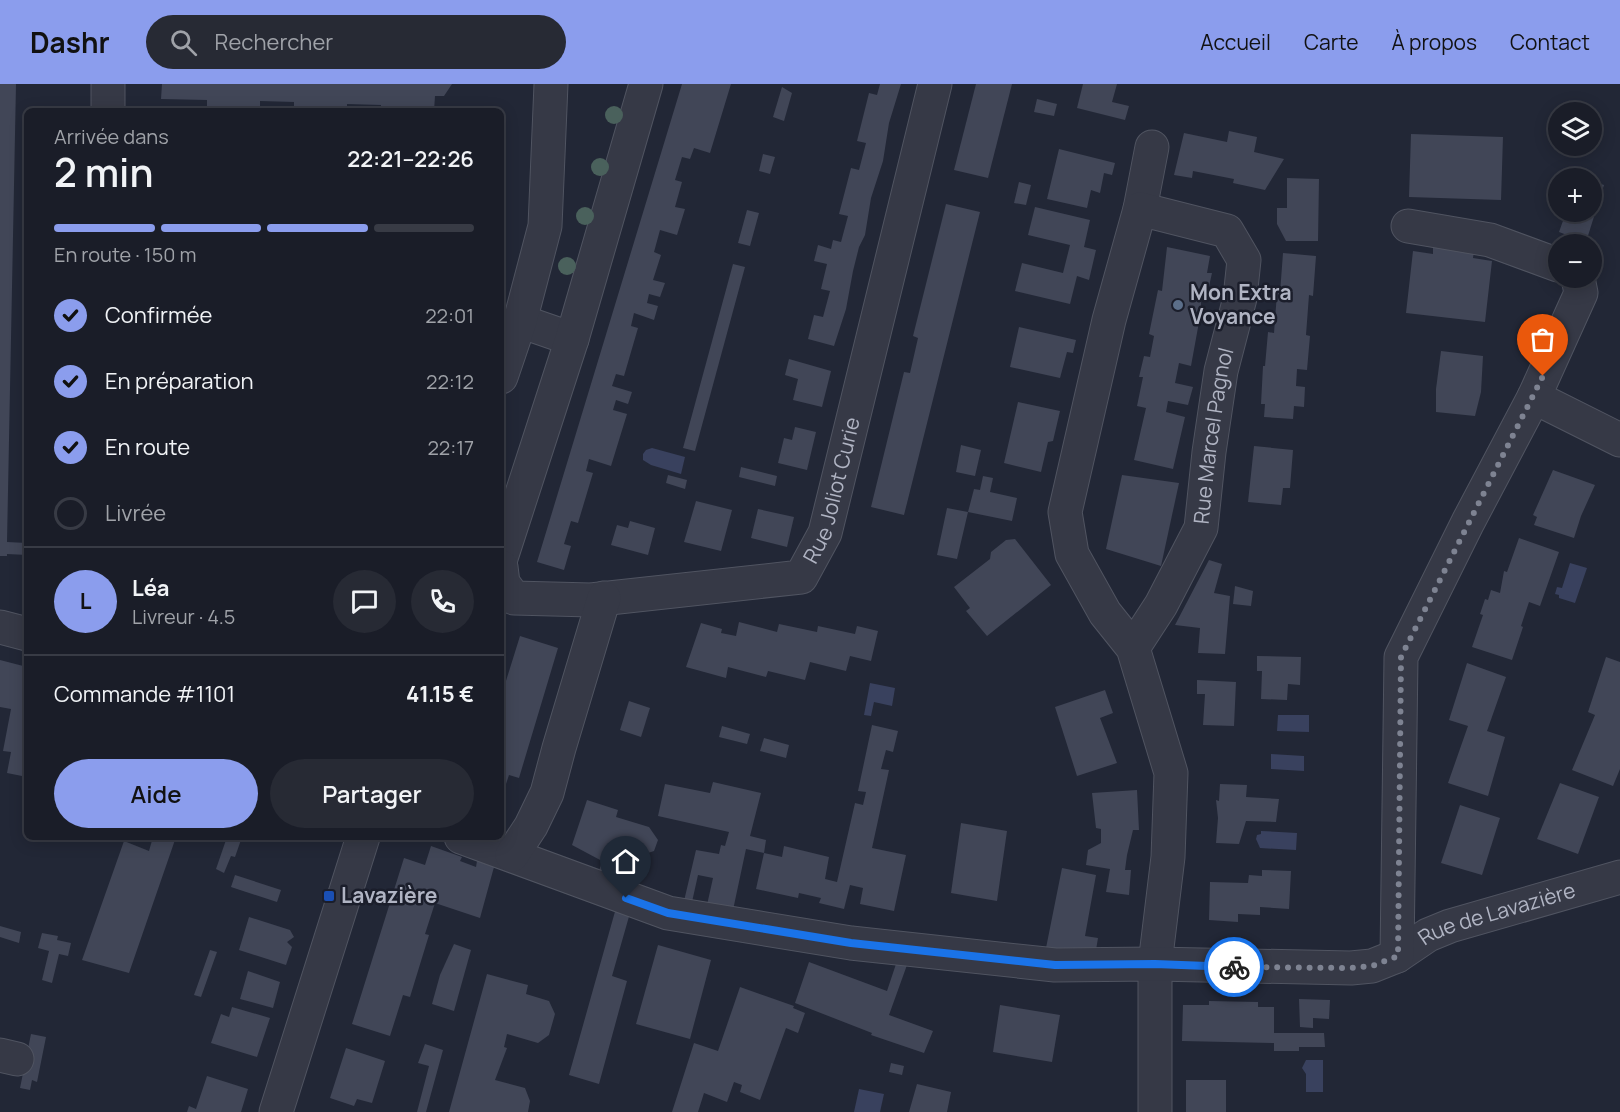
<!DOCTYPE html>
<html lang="fr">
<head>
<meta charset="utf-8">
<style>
  :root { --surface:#1a1d28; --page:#272a34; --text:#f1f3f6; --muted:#9fa2a8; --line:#383b45; --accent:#8b9ded }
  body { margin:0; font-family:Manrope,sans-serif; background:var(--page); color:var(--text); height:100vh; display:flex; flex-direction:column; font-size:22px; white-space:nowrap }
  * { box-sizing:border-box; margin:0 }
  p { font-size:20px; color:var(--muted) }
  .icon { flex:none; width:33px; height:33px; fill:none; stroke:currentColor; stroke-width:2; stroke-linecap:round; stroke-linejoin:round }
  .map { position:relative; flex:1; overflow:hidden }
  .panel { position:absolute; left:24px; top:24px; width:480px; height:732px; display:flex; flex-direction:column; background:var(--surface); border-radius:9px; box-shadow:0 3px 15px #0003,0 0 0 2px var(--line) }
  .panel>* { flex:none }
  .fabs { position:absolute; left:1548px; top:18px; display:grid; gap:12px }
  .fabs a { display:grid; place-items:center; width:54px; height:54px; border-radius:50%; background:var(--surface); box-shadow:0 3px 15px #0003,0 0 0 2px var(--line); font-size:30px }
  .pin { position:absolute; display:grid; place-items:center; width:51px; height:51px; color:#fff; margin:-62px -26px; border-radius:50% 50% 50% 0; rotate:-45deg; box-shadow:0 0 6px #0007 }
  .pin .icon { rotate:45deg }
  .courier { position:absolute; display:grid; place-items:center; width:60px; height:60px; margin:-30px; border:4px solid #1a73e8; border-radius:50%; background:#fff; color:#222; box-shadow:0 2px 8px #0007 }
  .overview em { font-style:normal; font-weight:600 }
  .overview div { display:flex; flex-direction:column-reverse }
  .overview { display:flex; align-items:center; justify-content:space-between; height:102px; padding:0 30px }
  h1 { font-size:39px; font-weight:600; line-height:45px }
  .bar { display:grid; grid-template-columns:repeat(4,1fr); gap:9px 6px; align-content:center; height:72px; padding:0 30px }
  .bar i { height:8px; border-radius:4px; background:var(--line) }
  .bar .current { background:var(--accent) }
  .bar p { grid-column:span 4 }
  .line { display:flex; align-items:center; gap:15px; padding:0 30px; border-top:2px solid var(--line) }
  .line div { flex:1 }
  .round { display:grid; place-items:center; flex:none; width:63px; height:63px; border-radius:32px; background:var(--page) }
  ol { padding:0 30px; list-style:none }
  li { display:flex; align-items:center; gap:18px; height:66px }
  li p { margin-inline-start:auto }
  li .icon { padding:6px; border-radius:50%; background:var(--accent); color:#111; stroke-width:4 }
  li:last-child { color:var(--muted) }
  li i { width:33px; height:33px; border:3px solid var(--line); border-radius:50% }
  .button { display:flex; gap:12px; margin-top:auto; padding:12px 30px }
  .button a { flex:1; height:69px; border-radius:36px; background:var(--accent); color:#111; font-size:24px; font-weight:600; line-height:69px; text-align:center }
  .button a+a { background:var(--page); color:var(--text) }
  header { display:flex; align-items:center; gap:36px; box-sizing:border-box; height:84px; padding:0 30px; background:var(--accent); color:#111 }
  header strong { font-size:28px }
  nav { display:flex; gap:33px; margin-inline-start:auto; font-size:21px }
  .search { width:420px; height:54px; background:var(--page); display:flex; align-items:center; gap:15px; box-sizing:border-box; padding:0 21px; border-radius:33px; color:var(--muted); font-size:22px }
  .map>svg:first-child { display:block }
  .water { fill:#39415e }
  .building { fill:#414657 }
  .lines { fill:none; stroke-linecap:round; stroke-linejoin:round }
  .minor-casing { stroke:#505461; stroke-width:35 }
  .minor { stroke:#363946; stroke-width:33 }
  .tree { fill:#4a615c }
  .done { stroke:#7e8392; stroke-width:6; stroke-dasharray:0 10.8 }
  .route { stroke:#1a73e8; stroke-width:8 }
  .service-dot { fill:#5c6f8a; stroke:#1b1e2b; stroke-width:2 }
  .transit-dot { fill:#1a4fb4; stroke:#1b1e2b; stroke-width:2 }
  .labels { text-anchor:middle; stroke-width:5; stroke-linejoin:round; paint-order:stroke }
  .poi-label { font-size:21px; font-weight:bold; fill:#b0b4c3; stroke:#1b1e2b; text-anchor:start }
  .street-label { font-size:21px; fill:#b0b4c3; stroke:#1b1e2b }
</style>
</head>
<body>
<header>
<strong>Dashr</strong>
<div class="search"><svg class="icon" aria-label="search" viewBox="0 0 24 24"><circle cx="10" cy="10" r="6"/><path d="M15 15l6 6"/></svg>Rechercher</div>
<nav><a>Accueil</a><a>Carte</a><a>À propos</a><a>Contact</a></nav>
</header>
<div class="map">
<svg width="1620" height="1028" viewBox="0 0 1620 1028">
  <rect width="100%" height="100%" fill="#222736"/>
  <!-- water -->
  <g class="water">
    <polygon points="652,364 685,373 681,390 651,381 643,376 643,370 646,366"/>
    <polygon points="1570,479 1587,484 1575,519 1559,514 1559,511 1555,510 1557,503 1562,504"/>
    <polygon points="870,599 895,604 892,622 874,618 871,632 864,631"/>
    <polygon points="1278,631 1309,631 1309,648 1277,647"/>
    <polygon points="1271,670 1304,672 1304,687 1271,685"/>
    <polygon points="1261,747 1297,749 1296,766 1260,764 1256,755 1257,751 1261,750"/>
    <polygon points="1306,976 1323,976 1323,1008 1306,1008 1306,990 1302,984"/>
    <polygon points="859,1005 884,1010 880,1028 854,1028"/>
  </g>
  <!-- building -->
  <g class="building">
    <polygon points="0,0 16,0 7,458 27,459 27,471 7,470 7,472 0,472"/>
    <polygon points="162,0 452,0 444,12 435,12 434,27 381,27 381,21 347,20 347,27 294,27 294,18 260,17 260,27 207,27 207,16 161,15"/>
    <polygon points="682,0 731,0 710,69 694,64 690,75 682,73 675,96 682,98 675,123 685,125 677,151 660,146 654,168 661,171 653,196 665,199 660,213 649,210 647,219 658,222 654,236 634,229 631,242 638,244 624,292 616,290 612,302 632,308 628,320 616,316 613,326 627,330 611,382 589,375 586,387 593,389 578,439 571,437 564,460 571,462 564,486 537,478"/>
    <polygon points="880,0 901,0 889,39 883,77 871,114 865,151 859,163 853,187 846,225 834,262 808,255 814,231 823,233 830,207 821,205 827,180 814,177 818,161 831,165 833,156 841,158 848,132 839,130 851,84 859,86 866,59 857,57 869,9 877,11"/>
    <polygon points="976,0 1012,0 988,94 954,86"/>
    <polygon points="1083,0 1117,0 1112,18 1129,22 1125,36 1077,24"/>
    <polygon points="782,3 792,9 784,37 773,33"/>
    <polygon points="1037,15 1057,20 1054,32 1034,28"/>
    <polygon points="1229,47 1257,53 1254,68 1284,75 1265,106 1233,99 1234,95 1193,87 1192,94 1174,91 1184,49 1227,58"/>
    <polygon points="1411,50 1503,53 1501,116 1409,113"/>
    <polygon points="1059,65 1115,79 1112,91 1104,89 1100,109 1091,106 1087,124 1047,115"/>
    <polygon points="763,70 775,73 770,90 759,87"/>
    <polygon points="1287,94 1319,95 1318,157 1286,157 1277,140 1277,124 1287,124"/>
    <polygon points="1592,97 1604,101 1586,158 1559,148 1564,134 1556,132 1557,128 1592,128"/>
    <polygon points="1019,98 1031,101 1026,121 1014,119"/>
    <polygon points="946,120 980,128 904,431 871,423 904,288 910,289 918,254 913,252"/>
    <polygon points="1035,123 1090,136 1084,163 1096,166 1089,196 1077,192 1070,220 1015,207 1022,179 1063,189 1070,161 1028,151"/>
    <polygon points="747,126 759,129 750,162 738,159"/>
    <polygon points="1433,162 1474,167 1473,174 1492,177 1485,238 1406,229 1413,167 1433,170"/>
    <polygon points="1167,163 1210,172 1207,189 1212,189 1206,216 1201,215 1201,227 1191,282 1179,279 1175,299 1193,303 1188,321 1168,317 1166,328 1185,333 1173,385 1134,376 1146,324 1137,322 1143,293 1139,293 1144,272 1150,273 1154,252 1149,250 1158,206 1162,207"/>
    <polygon points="1283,169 1316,172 1313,212 1309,211 1306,251 1310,252 1307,286 1297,285 1296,302 1305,303 1304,323 1294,322 1293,335 1264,333 1265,320 1261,320 1263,282 1265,282 1268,248 1274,249 1277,209 1280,209"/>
    <polygon points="733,180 745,183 695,367 683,364"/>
    <polygon points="1019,243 1076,256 1073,269 1067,268 1060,294 1010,283"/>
    <polygon points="1441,267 1483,272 1481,308 1475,332 1436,328 1436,305"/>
    <polygon points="789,275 831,287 822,323 793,316 798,295 785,291"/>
    <polygon points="1018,318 1060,327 1053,357 1048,358 1041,388 1004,379"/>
    <polygon points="795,343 816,348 807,386 778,379 784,354 792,356"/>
    <polygon points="961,361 981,366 975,392 956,388"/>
    <polygon points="1254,362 1293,366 1290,404 1283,404 1281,421 1248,418"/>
    <polygon points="741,383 777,392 775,402 739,393"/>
    <polygon points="1553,386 1595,401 1581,432 1574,454 1534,441 1537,433 1533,431"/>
    <polygon points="668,391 687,396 685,405 666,399"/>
    <polygon points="1122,391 1179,399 1161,482 1106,465"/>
    <polygon points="983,392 993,394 990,408 1017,414 1012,437 968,428 957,475 937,471 947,424 968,428 974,405 980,406"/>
    <polygon points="696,417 732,426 721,467 684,458"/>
    <polygon points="758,425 794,433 787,463 751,454"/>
    <polygon points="630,437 655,444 648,471 611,461 617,441 628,444"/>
    <polygon points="1519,454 1559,468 1540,522 1529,518 1521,542 1523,543 1512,576 1472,563 1483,531 1480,530 1485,515 1488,516 1491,506 1500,509 1504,487 1507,488"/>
    <polygon points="1015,455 1051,501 987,552 966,527 970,524 954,503 990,475 991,468 1006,456"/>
    <polygon points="1209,476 1222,480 1214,509 1230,512 1225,570 1198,569 1200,544 1175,541"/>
    <polygon points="1235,502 1253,507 1251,522 1233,520"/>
    <polygon points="739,538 777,548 779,540 817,548 818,542 855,550 857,542 878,547 871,577 850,572 846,587 810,578 805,596 768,587 766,593 728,583 726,594 686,583 701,539 722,545 721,549 736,552"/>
    <polygon points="520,552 558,564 519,694 509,691 501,715 501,613"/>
    <polygon points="1257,572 1301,573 1300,601 1288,600 1287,616 1261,615 1262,587 1257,587"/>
    <polygon points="1606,573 1620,578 1620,685 1613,702 1572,686 1595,631 1588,628"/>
    <polygon points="0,576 27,583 27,693 7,689 11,668 3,667 11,625 0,623"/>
    <polygon points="1467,579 1506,593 1487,647 1505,653 1488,712 1448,699 1468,642 1449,636"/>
    <polygon points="1197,596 1236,598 1234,642 1203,641 1205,610 1197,610"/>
    <polygon points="1105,606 1113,629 1100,634 1117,679 1077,692 1055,623"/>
    <polygon points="629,617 650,624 641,653 620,646"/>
    <polygon points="872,641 898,647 893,668 886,666 881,685 889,686 872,764 906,771 894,827 860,820 863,804 850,801 844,825 819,819 821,814 799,809 798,814 756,805 764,769 782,773 784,762 829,773 825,795 837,798 855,719 863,721 866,708 858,707"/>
    <polygon points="722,642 750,650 747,660 719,653"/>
    <polygon points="764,654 789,661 786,674 760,667"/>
    <polygon points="713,698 761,709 750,752 766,756 764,769 746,765 733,826 707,821 713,794 698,791 692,818 684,817 696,766 719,770 721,761 725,762 729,748 658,732 665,700 710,709"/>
    <polygon points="1560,699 1599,713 1578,770 1537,755"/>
    <polygon points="1220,700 1247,701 1246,713 1279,715 1276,738 1246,737 1239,760 1216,759 1218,734 1216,716 1219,717"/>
    <polygon points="1137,706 1139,746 1133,746 1127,771 1125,786 1131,786 1129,811 1106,808 1110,785 1086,781 1088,766 1101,759 1101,745 1096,744 1092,709"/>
    <polygon points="587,716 618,726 616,733 649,743 658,756 654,767 648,769 637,801 599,787 602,777 572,761"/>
    <polygon points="1460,721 1500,734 1482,791 1441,779"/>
    <polygon points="961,739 1007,747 997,817 951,809"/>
    <polygon points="153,753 176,753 129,889 82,876 124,757 149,767"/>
    <polygon points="227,753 242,753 235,773 231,772 224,789 216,785"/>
    <polygon points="431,762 462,773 460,777 476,783 477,777 494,783 480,834 435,819 425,850 429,851 410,913 403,911 390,952 352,940 404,774 425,781"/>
    <polygon points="1062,784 1096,791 1085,852 1098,854 1096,866 1046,864"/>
    <polygon points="1262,786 1291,787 1289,825 1260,823 1260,831 1238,830 1238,838 1209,836 1210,798 1248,799 1249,791 1262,792"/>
    <polygon points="235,791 281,806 277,818 231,803"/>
    <polygon points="616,824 630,829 612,892 627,897 599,1000 569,991"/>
    <polygon points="249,833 290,846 294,853 287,858 292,863 286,881 239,866"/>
    <polygon points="0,842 21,848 19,859 0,853"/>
    <polygon points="42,849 58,852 57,856 71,859 68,872 59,870 52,899 42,896 49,867 38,864"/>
    <polygon points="454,860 471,866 454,927 432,920 440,891"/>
    <polygon points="658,861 711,876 690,955 636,940"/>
    <polygon points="210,866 217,868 201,913 194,911"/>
    <polygon points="809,878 887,907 896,880 907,881 889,931 933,947 924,969 871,951 872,949 795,919"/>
    <polygon points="248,887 280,898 273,924 240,915"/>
    <polygon points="487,890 528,901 526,910 549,917 555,930 549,951 538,959 507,950 504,963 507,964 495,996 525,1004 530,1017 528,1028 449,1028"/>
    <polygon points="740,903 794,922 793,924 805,929 798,949 786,944 760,1016 740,1008 742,1001 734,998 727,1018 704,1009 698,1028 672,1028 694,959 718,967"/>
    <polygon points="1299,915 1330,916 1329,935 1313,934 1313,944 1300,943"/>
    <polygon points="1209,917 1258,918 1258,923 1274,923 1274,949 1324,949 1325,963 1299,963 1299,967 1274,967 1274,959 1182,957 1183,921 1209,921"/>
    <polygon points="1000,921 1060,931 1052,978 993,968"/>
    <polygon points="232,923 270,934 257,973 211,959 221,930 229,933"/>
    <polygon points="31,950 46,953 37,998 32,996 30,1006 20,1004"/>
    <polygon points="425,960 443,966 426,1028 417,1028 429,982 418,979"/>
    <polygon points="346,964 385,977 372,1019 357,1015 354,1022 330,1014"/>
    <polygon points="891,979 904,982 902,991 889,988"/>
    <polygon points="207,992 248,1005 241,1028 187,1028 189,1022 196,1025"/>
    <rect x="1186" y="996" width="40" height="32"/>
    <polygon points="917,1000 951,1008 947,1028 909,1028"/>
  </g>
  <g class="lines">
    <!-- minor casing -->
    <g class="minor-casing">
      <g id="minor">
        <polyline points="108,27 108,0"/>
        <polyline points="1140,125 1152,63"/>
        <polyline points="1408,142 1490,156 1558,181"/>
        <polyline points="520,237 572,255"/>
        <polyline points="501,293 520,237 545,142 551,0"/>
        <polyline points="1534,313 1581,209 1578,194"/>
        <polyline points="501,474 572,255 646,0"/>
        <path id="s1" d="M501,483L503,499L514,514L591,516L801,493L825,449L935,0"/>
        <polyline points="0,543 27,550"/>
        <path id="s2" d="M1133,564L1161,521L1201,444L1209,368L1221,287L1240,214L1244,176L1227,147L1140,125L1109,236L1065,428L1072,470L1105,529L1133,564L1171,689L1168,773L1155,880V1028"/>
        <path id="s3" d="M461,753L668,829L851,859L1055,881L1155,880L1351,884L1372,882L1397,872L1428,851L1450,842L1620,793"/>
        <polyline points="512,771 531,742 547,709 559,664 604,514"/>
        <polyline points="1397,872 1401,573 1468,438 1534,313 1620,356"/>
        <polyline points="0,971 17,975"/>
        <polyline points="276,1028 363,753"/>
      </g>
    </g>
    <!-- minor -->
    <use href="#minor" class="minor"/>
  </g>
  <!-- trees -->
  <g class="tree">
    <circle cx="614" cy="31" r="9"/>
    <circle cx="600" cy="83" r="9"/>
    <circle cx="585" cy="132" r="9"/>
    <circle cx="567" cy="182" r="9"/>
  </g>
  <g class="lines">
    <!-- done -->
    <polyline class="done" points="1234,883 1351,884 1372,882 1398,872 1401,573 1543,292"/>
    <!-- route -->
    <polyline class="route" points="626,814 668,829 851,859 1055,881 1155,880 1234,883"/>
  </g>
  <!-- markers -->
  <circle class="service-dot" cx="1178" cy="221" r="6"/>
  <rect class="transit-dot" x="323" y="806" width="12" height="12" rx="3"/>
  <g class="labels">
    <!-- poi labels -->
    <g class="poi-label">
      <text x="1190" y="216">Mon Extra<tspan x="1190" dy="24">Voyance</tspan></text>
      <text x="341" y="819">Lavazière</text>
    </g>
    <!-- street labels -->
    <g class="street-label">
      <text dy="7" stroke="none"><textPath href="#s2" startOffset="231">Rue Marcel Pagnol</textPath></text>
      <text dy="7" stroke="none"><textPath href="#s1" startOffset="416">Rue Joliot Curie</textPath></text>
      <text dy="7" stroke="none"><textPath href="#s3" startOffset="1065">Rue de Lavazière</textPath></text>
    </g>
  </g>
</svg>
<div class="fabs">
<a><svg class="icon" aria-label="layers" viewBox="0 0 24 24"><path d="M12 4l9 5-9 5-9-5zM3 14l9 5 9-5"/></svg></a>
<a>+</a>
<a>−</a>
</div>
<div class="pin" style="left:1543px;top:292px;background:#ea580c"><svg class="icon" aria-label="bag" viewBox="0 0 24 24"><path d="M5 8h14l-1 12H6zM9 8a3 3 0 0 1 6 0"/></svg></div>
<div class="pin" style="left:626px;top:814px;background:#1f2937"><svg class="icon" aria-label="home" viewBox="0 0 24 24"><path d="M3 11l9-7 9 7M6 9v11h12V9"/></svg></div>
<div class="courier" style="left:1234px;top:883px"><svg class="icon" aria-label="bike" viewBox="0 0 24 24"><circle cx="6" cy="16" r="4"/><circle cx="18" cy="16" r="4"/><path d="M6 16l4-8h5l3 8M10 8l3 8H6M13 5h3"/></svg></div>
<section class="panel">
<div class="overview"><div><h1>2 min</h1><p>Arrivée dans</p></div><em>22:21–22:26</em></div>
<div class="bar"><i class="current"></i><i class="current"></i><i class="current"></i><i></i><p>En route · 150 m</p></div>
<ol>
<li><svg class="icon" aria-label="check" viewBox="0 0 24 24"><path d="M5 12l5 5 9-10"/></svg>Confirmée<p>22:01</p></li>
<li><svg class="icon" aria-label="check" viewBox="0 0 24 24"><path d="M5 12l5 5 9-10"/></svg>En préparation<p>22:12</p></li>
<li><svg class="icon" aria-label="check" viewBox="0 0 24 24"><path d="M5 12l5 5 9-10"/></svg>En route<p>22:17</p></li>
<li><i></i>Livrée</li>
</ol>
<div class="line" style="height:108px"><b class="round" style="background:var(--accent);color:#111">L</b><div><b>Léa</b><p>Livreur · 4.5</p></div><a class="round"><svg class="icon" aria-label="chat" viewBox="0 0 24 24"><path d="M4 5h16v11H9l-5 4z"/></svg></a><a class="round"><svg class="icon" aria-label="phone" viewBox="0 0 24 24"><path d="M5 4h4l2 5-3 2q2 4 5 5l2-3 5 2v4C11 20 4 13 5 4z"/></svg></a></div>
<div class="line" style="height:78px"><div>Commande #1101</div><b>41.15 €</b></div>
<div class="button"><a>Aide</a><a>Partager</a></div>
</section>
</div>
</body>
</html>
